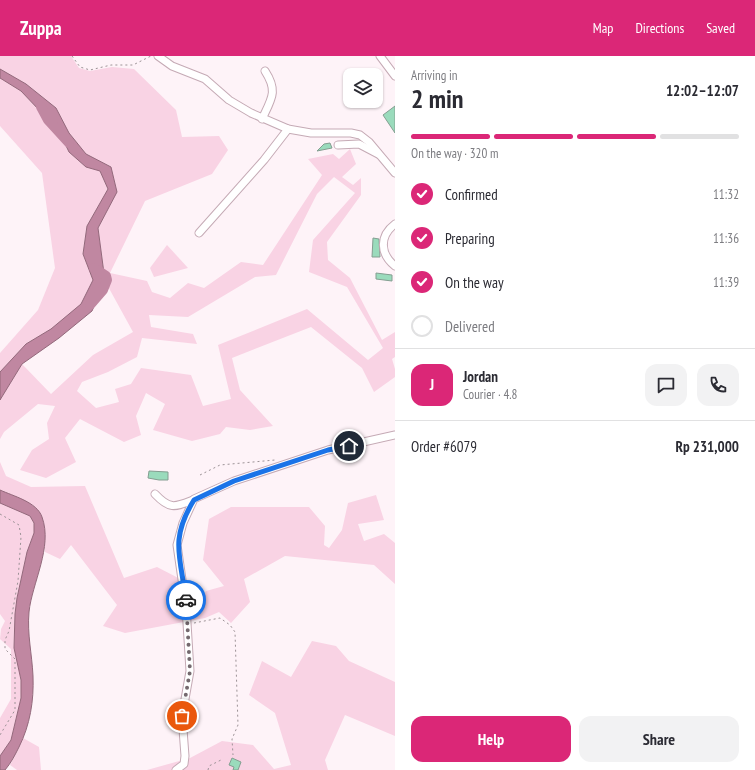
<!DOCTYPE html>
<html lang="en">
<head>
<meta charset="utf-8">
<style>
  :root { --surface:#fff; --page:#f2f2f3; --text:#2b2b33; --muted:#7c7c81; --line:#e1e1e2; --accent:#db2777 }
  body { margin:0; font-family:"PT Sans Narrow",sans-serif; background:var(--page); color:var(--text); height:100vh; display:flex; flex-direction:column; font-size:15px; white-space:nowrap }
  * { box-sizing:border-box; margin:0 }
  p { font-size:13px; color:var(--muted) }
  .icon { flex:none; width:22px; height:22px; fill:none; stroke:currentColor; stroke-width:2; stroke-linecap:round; stroke-linejoin:round }
  .map { position:relative; flex:1; overflow:hidden }
  .sheet { display:flex; flex-direction:column; background:var(--surface); width:360px }
  .sheet>* { flex:none }
  .tools { position:absolute; left:343px; top:12px; display:grid; gap:8px }
  .tools a { display:grid; place-items:center; width:40px; height:40px; border-radius:8px; background:var(--surface); box-shadow:0 1px 3px #0004; font-size:20px }
  .pin { position:absolute; display:grid; place-items:center; width:34px; height:34px; color:#fff; margin:-17px; border:2px solid #fff; border-radius:50%; box-shadow:0 1px 4px #0007 }
  .courier { position:absolute; display:grid; place-items:center; width:40px; height:40px; margin:-20px; border:3px solid #1a73e8; border-radius:50%; background:#fff; color:#222; box-shadow:0 1px 5px #0007 }
  .headline em { font-style:normal; font-weight:700 }
  .headline div { display:flex; flex-direction:column-reverse }
  .headline { display:flex; align-items:center; justify-content:space-between; height:68px; padding:0 16px }
  h1 { font-size:26px; font-weight:700; line-height:30px }
  .bar { display:grid; grid-template-columns:repeat(4,1fr); gap:6px 4px; align-content:center; height:48px; padding:0 16px }
  .bar i { height:5px; border-radius:3px; background:var(--line) }
  .bar .selected { background:var(--accent) }
  .bar p { grid-column:span 4 }
  .line { display:flex; align-items:center; gap:10px; padding:0 16px; border-top:1px solid var(--line) }
  .line div { flex:1 }
  .round { display:grid; place-items:center; flex:none; width:42px; height:42px; border-radius:12px; background:var(--page) }
  ol { padding:0 16px; list-style:none }
  li { display:flex; align-items:center; gap:12px; height:44px }
  li p { margin-inline-start:auto }
  li .icon { padding:4px; border-radius:50%; background:var(--accent); color:#fff; stroke-width:4 }
  li:last-child { color:var(--muted) }
  li i { width:22px; height:22px; border:2px solid var(--line); border-radius:50% }
  .cta { display:flex; gap:8px; margin-top:auto; padding:8px 16px }
  .cta a { flex:1; height:46px; border-radius:12px; background:var(--accent); color:#fff; font-size:16px; font-weight:700; line-height:46px; text-align:center }
  .cta a+a { background:var(--page); color:var(--text) }
  header { display:flex; align-items:center; gap:24px; box-sizing:border-box; height:56px; padding:0 20px; background:var(--accent); color:#fff }
  header strong { font-size:19px }
  nav { display:flex; gap:22px; margin-inline-start:auto; font-size:14px }
  main { display:flex; flex:1; min-height:0 }
  .map>svg:first-child { display:block }
  .green { fill:#f9d3e4; fill-rule:evenodd }
  .water { fill:#c087a1; stroke:#93687b }
  .lines { fill:none; stroke-linecap:round; stroke-linejoin:round }
  .river { stroke:#c087a1; stroke-width:10 }
  .building { fill:#9adbbc; stroke:#849e91 }
  .minor-casing { stroke:#c5aab5; stroke-width:9 }
  .path { stroke:#9c9296; stroke-width:1; stroke-dasharray:2 3; stroke-linecap:butt }
  .minor { stroke:#fff; stroke-width:7 }
  .done { stroke:#74696e; stroke-width:4; stroke-dasharray:0 7.2 }
  .route { stroke:#1a73e8; stroke-width:5 }
</style>
</head>
<body>
<header>
<strong>Zuppa</strong>
<nav><a>Map</a><a>Directions</a><a>Saved</a></nav>
</header>
<main>
<div class="map">
<svg width="395" height="714" viewBox="0 0 395 714">
  <rect width="100%" height="100%" fill="#fef3f8"/>
  <!-- green -->
  <g class="green">
    <path d="M0,0H71L79,12L90,15L112,11L134,13L176,54L182,81L219,80L228,94L212,118L145,145L110,217L147,225L152,236L170,242L188,227L204,232L241,206L263,209L322,119L308,103L333,98L339,103L350,93L356,108L342,121L353,129L361,122V139L327,186L328,204L350,222L382,284L395,276V301L392,303L395,313V321L374,336L362,312L311,271L232,302L240,334L273,370L250,374L226,371L220,378L192,385L153,374L165,348L146,337L136,360L141,379L124,386L80,363L65,382L76,406L46,422L20,414L32,394L49,383L47,367L55,350L38,348L4,376L0,383V344L22,308L51,338L93,299L133,276L105,225L98,172L117,136L111,111L86,98L69,77L56,52L26,28L0,13ZM334,121L355,137L313,184L309,216L347,231L383,292L368,304L307,253L218,289L231,343L203,350L191,319L141,312L131,328L115,333L119,346L96,352L77,335L82,326L108,316L137,301L142,282L197,288L193,278L151,271L149,259L188,261L255,221L276,219L317,138Z"/>
    <polygon points="0,22 21,35 59,75 69,96 86,111 100,115 108,133 87,170 83,198 94,224 82,248 51,273 26,288 0,316 0,297 38,254 55,212 42,117 0,70"/>
    <polygon points="167,189 188,212 154,221 150,212"/>
    <polygon points="0,406 6,420 31,431 85,430 124,522 157,511 186,526 189,554 199,550 206,535 224,530 203,504 209,463 231,451 309,451 325,470 324,489 329,492 342,474 348,447 376,439 384,464 358,468 364,485 384,478 395,487 395,528 374,509 285,500 244,523 250,546 231,567 219,556 205,562 125,577 103,570 117,549 71,489 60,503 45,496 42,461 35,451 0,434"/>
    <polygon points="0,447 30,460 34,467 34,477 27,496 17,542 15,558 14,592 21,624 21,642 11,684 0,700 0,662 11,643 11,593 0,583 1,573 5,565 0,558"/>
    <polygon points="312,585 336,590 349,605 395,626 395,680 345,659 325,704 328,714 147,714 190,702 222,685 253,689 274,713 291,709 275,657 249,639 262,605 291,621"/>
    <polygon points="23,682 39,691 41,714 17,714 10,709"/>
  </g>
  <!-- water -->
  <g class="water">
    <polygon points="0,13 26,28 56,52 69,77 86,98 111,111 117,136 98,172 105,225 92,255 59,282 22,308 0,344 0,316 26,288 51,273 81,248 93,224 83,198 87,170 108,133 100,115 86,111 69,96 59,75 21,35 0,22"/>
    <path d="M0,434C13,440 37,446 42,461C53,491 32,527 29,556C27,578 32,598 33,620C34,645 30,669 19,691C15,699 11,707 5,714H0V700L11,684L21,642V624L14,592L15,558L17,542L27,496L34,477V467L30,460L0,447Z"/>
  </g>
  <g class="lines">
    <!-- river -->
    <g class="river">
      <polyline points="41,51 48,64 69,87"/>
      <polyline points="90,249 103,234 107,224 106,220 94,212"/>
    </g>
  </g>
  <!-- building -->
  <g class="building">
    <polygon points="395,50 395,77 383,59"/>
    <polygon points="330,87 332,92 317,95 324,88"/>
    <polygon points="373,182 379,183 380,201 372,201"/>
    <polygon points="376,217 392,219 392,225 376,223"/>
    <polygon points="149,415 168,416 168,424 159,424 148,422"/>
    <polygon points="232,702 241,706 238,714 233,714 234,711 229,709"/>
  </g>
  <g class="lines">
    <!-- minor casing -->
    <g class="minor-casing">
      <g id="minor">
        <polyline points="158,0 172,10 205,23 229,44 251,57 288,73 311,77 351,77 360,79 369,86 395,117"/>
        <polyline points="380,0 395,20"/>
        <path d="M262,63C272,42 278,35 265,15"/>
        <polyline points="338,89 359,88 378,98"/>
        <path d="M395,168C379,180 380,198 395,210"/>
        <polyline points="199,177 264,104 288,73"/>
        <path d="M155,438C170,454 175,451 193,444"/>
        <polyline points="176,714 184,708 185,700 182,660 190,615 186,551 177,489 183,467 194,443 234,425 328,394 395,379"/>
      </g>
    </g>
    <!-- path -->
    <g class="path">
      <polyline points="72,0 80,11 90,14 111,9 133,9 151,0"/>
      <polyline points="200,419 220,409 275,404"/>
      <polyline points="0,458 19,469 21,481 18,525 9,575 5,584 5,593 15,603 15,654 0,679"/>
      <polyline points="194,567 220,562 230,569 235,576 238,669 232,683 233,699"/>
      <polyline points="208,714 209,710 223,703"/>
    </g>
    <!-- minor -->
    <use href="#minor" class="minor"/>
  </g>
  <g class="lines">
    <!-- done -->
    <polyline class="done" points="182,660 190,615 186,544"/>
    <!-- route -->
    <path class="route" d="M186,544C181,502 169,484 194,444L234,425L328,394L349,390"/>
  </g>
</svg>
<div class="tools">
<a><svg class="icon" aria-label="layers" viewBox="0 0 24 24"><path d="M12 4l9 5-9 5-9-5zM3 14l9 5 9-5"/></svg></a>
</div>
<div class="pin" style="left:182px;top:660px;background:#ea580c"><svg class="icon" aria-label="bag" viewBox="0 0 24 24"><path d="M5 8h14l-1 12H6zM9 8a3 3 0 0 1 6 0"/></svg></div>
<div class="pin" style="left:349px;top:390px;background:#1f2937"><svg class="icon" aria-label="home" viewBox="0 0 24 24"><path d="M3 11l9-7 9 7M6 9v11h12V9"/></svg></div>
<div class="courier" style="left:186px;top:544px"><svg class="icon" aria-label="car" viewBox="0 0 24 24"><path d="M5 17H2v-5l4-1 3-4h7l3 4 3 1v5h-3M9 17h6M6 11h13"/><circle cx="7" cy="17" r="2"/><circle cx="17" cy="17" r="2"/></svg></div>
</div>
<section class="sheet">
<div class="headline"><div><h1>2 min</h1><p>Arriving in</p></div><em>12:02–12:07</em></div>
<div class="bar"><i class="selected"></i><i class="selected"></i><i class="selected"></i><i></i><p>On the way · 320 m</p></div>
<ol>
<li><svg class="icon" aria-label="check" viewBox="0 0 24 24"><path d="M5 12l5 5 9-10"/></svg>Confirmed<p>11:32</p></li>
<li><svg class="icon" aria-label="check" viewBox="0 0 24 24"><path d="M5 12l5 5 9-10"/></svg>Preparing<p>11:36</p></li>
<li><svg class="icon" aria-label="check" viewBox="0 0 24 24"><path d="M5 12l5 5 9-10"/></svg>On the way<p>11:39</p></li>
<li><i></i>Delivered</li>
</ol>
<div class="line" style="height:72px"><b class="round" style="background:var(--accent);color:#fff">J</b><div><b>Jordan</b><p>Courier · 4.8</p></div><a class="round"><svg class="icon" aria-label="chat" viewBox="0 0 24 24"><path d="M4 5h16v11H9l-5 4z"/></svg></a><a class="round"><svg class="icon" aria-label="phone" viewBox="0 0 24 24"><path d="M5 4h4l2 5-3 2q2 4 5 5l2-3 5 2v4C11 20 4 13 5 4z"/></svg></a></div>
<div class="line" style="height:52px"><div>Order #6079</div><b>Rp 231,000</b></div>
<div class="cta"><a>Help</a><a>Share</a></div>
</section>
</main>
</body>
</html>
